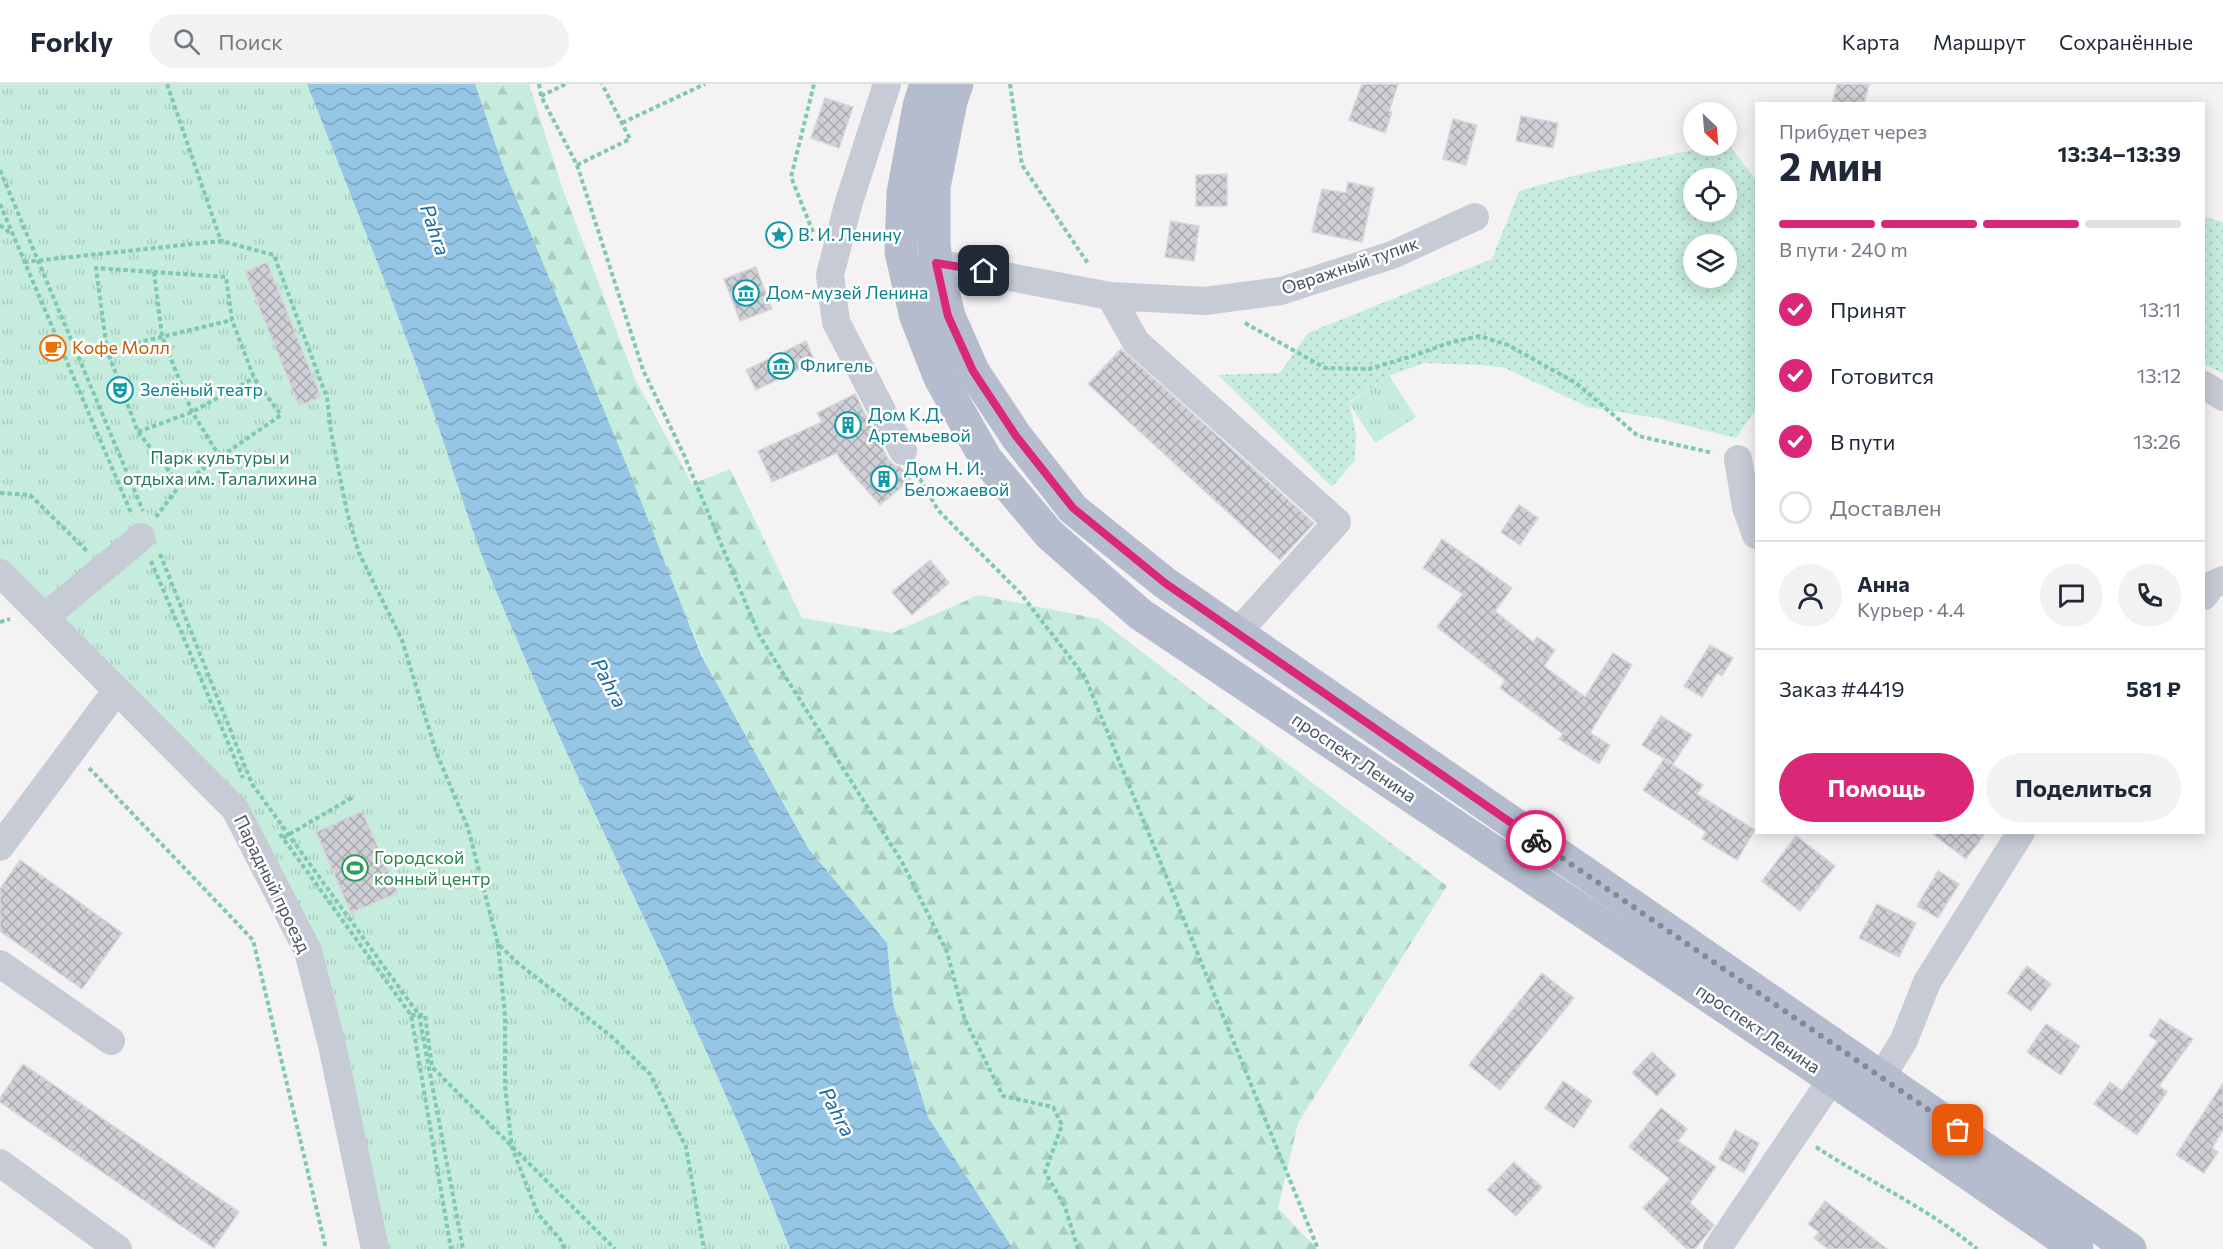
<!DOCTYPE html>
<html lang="ru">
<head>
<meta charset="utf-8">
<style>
  :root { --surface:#fff; --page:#f2f2f3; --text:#1f2937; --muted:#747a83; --line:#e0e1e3; --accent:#db2777 }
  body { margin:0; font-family:Commissioner,sans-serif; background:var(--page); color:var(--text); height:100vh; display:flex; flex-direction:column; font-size:22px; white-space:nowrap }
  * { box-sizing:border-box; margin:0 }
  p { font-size:20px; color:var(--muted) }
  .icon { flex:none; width:33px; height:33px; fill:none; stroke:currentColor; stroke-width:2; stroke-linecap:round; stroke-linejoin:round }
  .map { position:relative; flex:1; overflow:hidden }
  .panel { position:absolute; left:1755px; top:18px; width:450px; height:732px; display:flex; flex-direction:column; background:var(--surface); border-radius:0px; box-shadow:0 3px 15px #0003 }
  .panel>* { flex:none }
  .needle { width:39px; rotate:154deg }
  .tools { position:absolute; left:1683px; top:18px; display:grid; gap:12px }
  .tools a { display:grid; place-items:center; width:54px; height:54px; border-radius:50%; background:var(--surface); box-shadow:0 3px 15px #0003; font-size:30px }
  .pin { position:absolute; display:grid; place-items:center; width:51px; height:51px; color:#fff; margin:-26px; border-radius:12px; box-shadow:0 3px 9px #0006 }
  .courier { position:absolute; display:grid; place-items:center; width:60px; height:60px; margin:-30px; border:4px solid #db2777; border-radius:50%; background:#fff; color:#222; box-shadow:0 2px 8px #0007 }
  .head em { font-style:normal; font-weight:700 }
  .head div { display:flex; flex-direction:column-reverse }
  .head { display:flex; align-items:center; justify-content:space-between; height:102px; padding:0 24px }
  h1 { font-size:39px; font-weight:700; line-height:45px }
  .bar { display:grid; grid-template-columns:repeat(4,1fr); gap:9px 6px; align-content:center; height:72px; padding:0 24px }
  .bar i { height:8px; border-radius:4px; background:var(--line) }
  .bar .on { background:var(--accent) }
  .bar p { grid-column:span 4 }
  .line { display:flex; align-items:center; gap:15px; padding:0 24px; border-top:2px solid var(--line) }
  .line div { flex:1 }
  .round { display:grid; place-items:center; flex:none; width:63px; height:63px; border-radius:32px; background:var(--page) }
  ol { padding:0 24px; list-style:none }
  li { display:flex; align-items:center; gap:18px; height:66px }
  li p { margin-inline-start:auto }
  li .icon { padding:6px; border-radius:50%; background:var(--accent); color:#fff; stroke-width:4 }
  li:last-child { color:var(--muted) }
  li i { width:33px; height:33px; border:3px solid var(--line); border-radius:50% }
  .cta { display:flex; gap:12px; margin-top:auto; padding:12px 24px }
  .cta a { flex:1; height:69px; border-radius:36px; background:var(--accent); color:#fff; font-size:24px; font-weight:700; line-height:69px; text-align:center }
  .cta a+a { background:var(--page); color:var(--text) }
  header { display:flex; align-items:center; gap:36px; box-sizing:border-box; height:84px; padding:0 30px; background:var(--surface); border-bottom:2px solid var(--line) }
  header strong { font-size:28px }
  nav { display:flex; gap:33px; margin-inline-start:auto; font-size:21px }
  .search { width:420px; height:54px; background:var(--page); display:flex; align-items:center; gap:15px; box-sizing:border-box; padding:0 21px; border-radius:33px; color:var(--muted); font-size:22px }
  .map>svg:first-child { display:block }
  .grass { fill:url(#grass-dots); fill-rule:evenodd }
  .forest { fill:url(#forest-firs) }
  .park { fill:url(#park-tufts) }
  .water { fill:url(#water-waves) }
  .building { fill:url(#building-cross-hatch); stroke:#d6d7dc; stroke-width:1.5 }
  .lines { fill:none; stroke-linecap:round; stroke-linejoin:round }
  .path { stroke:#7fc8b2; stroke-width:4; stroke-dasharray:4.5 3; stroke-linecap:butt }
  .minor { stroke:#c7cbd5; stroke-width:28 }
  .major { stroke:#b4bccd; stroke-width:33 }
  .done { stroke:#868991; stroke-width:6; stroke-dasharray:0 10.8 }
  .route { stroke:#db2777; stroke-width:8 }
  .labels { text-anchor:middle; stroke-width:5; stroke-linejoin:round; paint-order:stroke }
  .culture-label { font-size:18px; fill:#0d838f; stroke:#fff; text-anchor:start }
  .street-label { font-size:18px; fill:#4b515d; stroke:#fff }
  .food-label { font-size:18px; fill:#c56008; stroke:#fff; text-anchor:start }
  .park-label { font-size:18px; fill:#207a5e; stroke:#fff }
  .leisure-label { font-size:18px; fill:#27864d; stroke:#fff; text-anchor:start }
  .water-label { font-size:20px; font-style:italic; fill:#196ba2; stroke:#fff }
</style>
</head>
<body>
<header>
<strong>Forkly</strong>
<div class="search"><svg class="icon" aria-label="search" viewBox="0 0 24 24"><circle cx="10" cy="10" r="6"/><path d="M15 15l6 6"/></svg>Поиск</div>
<nav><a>Карта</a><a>Маршрут</a><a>Сохранённые</a></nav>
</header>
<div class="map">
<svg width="2223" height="1165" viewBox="0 0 2223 1165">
  <defs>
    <pattern id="grass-dots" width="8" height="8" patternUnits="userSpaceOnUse" patternTransform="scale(1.5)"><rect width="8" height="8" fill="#c5ecdc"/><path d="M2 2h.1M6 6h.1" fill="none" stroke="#abccbf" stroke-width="1.8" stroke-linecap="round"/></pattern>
    <pattern id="forest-firs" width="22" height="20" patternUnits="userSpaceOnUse" patternTransform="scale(1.5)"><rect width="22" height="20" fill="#c5ecdc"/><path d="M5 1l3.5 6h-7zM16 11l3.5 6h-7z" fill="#abccbf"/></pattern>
    <pattern id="park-tufts" width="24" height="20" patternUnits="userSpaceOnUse" patternTransform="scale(1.5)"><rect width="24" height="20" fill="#c5ecdc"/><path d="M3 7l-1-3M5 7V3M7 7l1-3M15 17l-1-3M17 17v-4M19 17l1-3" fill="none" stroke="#abccbf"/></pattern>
    <pattern id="water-waves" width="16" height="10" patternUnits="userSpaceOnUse" patternTransform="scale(1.5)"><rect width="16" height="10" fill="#96c6e5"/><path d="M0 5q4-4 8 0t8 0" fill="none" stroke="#7ca3bd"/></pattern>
    <pattern id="building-cross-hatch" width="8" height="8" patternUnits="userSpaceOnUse" patternTransform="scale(1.5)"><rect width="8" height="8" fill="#cfd0d5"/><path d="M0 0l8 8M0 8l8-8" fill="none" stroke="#aaabb0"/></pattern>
  </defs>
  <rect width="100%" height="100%" fill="#f4f2f2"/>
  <!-- grass -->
  <g class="grass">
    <path d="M1727,58L1756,96V325L1736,354L1657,334L1588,323L1505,284L1481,281L1424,279L1389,292L1349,318L1356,350L1355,376L1332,403L1218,291L1280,289L1308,249L1492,175L1519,107L1573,92L1711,62H1726ZM1694,94H1726V128H1694ZM1694,160H1726V194H1694Z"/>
    <polygon points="2204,133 2223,138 2223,289 2204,280"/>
  </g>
  <!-- forest -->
  <polygon class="forest" points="475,0 529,0 562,103 635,295 692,400 730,385 802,534 892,549 979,511 1099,535 1447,802 1298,1039 1278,1124 1317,1165 1008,1165 928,1033 893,919 887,859 808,764 706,580 504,85"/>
  <!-- park -->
  <g class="park">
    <path d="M0,0H307C348,104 390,208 428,313C446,363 461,414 479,464C491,497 506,530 520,563C606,765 711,960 790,1165H387L318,857L239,710L0,475Z"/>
    <polygon points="1389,292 1416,333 1375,359 1349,319"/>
  </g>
  <!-- water -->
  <path class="water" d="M307,0H475L504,85L629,387L702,573L808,764L887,859L893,919L928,1033L1013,1165H790C711,960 606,765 520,563C506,530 491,497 479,464C461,414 446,363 428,313C390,208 348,104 307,0Z"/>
  <!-- building -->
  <g class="building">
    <polygon points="1362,0 1398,0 1389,27 1392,28 1385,49 1349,36"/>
    <polygon points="1837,0 1869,0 1864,20 1832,20"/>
    <polygon points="825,14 853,23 839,64 811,54"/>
    <polygon points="1521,32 1558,39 1553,64 1516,57"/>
    <polygon points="1453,35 1477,41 1466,81 1443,75"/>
    <polygon points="1227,90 1227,122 1196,122 1196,91"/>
    <polygon points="1348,98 1374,104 1362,158 1312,148 1322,105 1346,109"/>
    <polygon points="1171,137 1199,142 1194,177 1165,173"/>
    <polygon points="267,178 321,313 299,322 245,188"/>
    <polygon points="756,183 772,225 740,237 724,195"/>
    <polygon points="806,257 815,278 756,306 746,286"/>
    <polygon points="1121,265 1314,439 1280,476 1088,300"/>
    <polygon points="855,310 888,375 894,381 900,383 911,395 880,421 841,377 837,369 772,398 758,367 822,338 817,329"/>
    <polygon points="1519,421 1538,434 1520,461 1501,448"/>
    <polygon points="1442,455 1512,504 1495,527 1533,558 1537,553 1555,566 1544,582 1585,613 1613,569 1632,581 1590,649 1610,661 1599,680 1559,655 1563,650 1500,604 1505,596 1437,543 1463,510 1423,484"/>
    <polygon points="930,476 949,499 912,531 892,508"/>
    <polygon points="1710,561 1733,574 1722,592 1717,589 1702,613 1684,602"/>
    <polygon points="1661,632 1692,651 1673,680 1642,661"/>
    <polygon points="1664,675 1703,701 1697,710 1755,746 1737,776 1702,755 1706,748 1643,706"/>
    <polygon points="362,727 398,809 351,829 316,748"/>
    <polygon points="1930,748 1986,748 1966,775"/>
    <polygon points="1796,752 1835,782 1800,827 1762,797"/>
    <polygon points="20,776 122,849 82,905 0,847 0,805"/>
    <polygon points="1938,787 1959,800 1938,834 1917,822"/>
    <polygon points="1877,820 1916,839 1899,873 1859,854"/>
    <polygon points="2027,882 2051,900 2031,927 2007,909"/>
    <polygon points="1542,889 1574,914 1500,1006 1469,981"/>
    <polygon points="2160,935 2193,955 2159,1002 2167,1008 2137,1051 2094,1020 2110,998 2122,1007 2158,957 2149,952"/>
    <polygon points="2046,940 2080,962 2061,991 2027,968"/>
    <polygon points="1652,968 1676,991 1657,1012 1632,989"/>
    <polygon points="23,980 239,1128 214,1164 0,1018 0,1014"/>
    <polygon points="1563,997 1592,1017 1574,1044 1545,1024"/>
    <polygon points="2223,999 2223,1046 2212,1064 2218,1068 2204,1089 2176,1071"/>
    <polygon points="1661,1024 1687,1045 1678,1057 1716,1083 1690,1119 1714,1141 1695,1165 1687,1165 1643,1124 1670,1095 1629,1063"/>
    <polygon points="1735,1046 1759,1059 1744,1089 1719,1075"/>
    <polygon points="1514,1078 1542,1103 1516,1132 1487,1106"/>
    <polygon points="1825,1117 1887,1165 1828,1165 1814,1154 1819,1148 1808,1140"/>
  </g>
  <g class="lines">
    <!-- path -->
    <g class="path">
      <polyline points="167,0 221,157"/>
      <polyline points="539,0 541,12 577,81 643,286 684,371 759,551 902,778 947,868 965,936 1003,1012 1053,1023 1062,1041 1045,1088 1065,1123 1078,1165"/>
      <polyline points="1010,0 1022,81 1089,181"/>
      <polyline points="541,12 566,0"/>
      <polyline points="622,39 705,0"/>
      <polyline points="577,81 630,55 602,0"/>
      <polyline points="0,86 143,427"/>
      <polyline points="0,120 132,431"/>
      <polyline points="0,141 11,150"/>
      <polyline points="813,148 791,93 814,0"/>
      <polyline points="24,178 221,157 274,171 327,314 331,348 347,428 359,469 402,556 436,668 468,744 498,860 519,880 611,952 650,990 686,1063 704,1165"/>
      <polyline points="154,188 162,252 192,328 220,373"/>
      <polyline points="1245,239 1325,284 1369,285 1416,271 1448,259 1480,252 1508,261 1576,299 1638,352 1713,369"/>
      <polyline points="107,266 232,236"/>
      <polyline points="138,348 192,328 254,294"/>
      <polyline points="916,388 938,426 1021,510 1085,593 1318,1165"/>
      <polyline points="0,409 30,411 87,467"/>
      <polyline points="156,433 180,401 281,331 254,294 232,236 226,193 96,184 107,266 138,348 180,401"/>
      <polyline points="160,470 252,700 419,931 463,1165"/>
      <polyline points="151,477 243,694"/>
      <polyline points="0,538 10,535"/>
      <polyline points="89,684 253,856 326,1165"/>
      <polyline points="280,750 411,931 451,1165"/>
      <polyline points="283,754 353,713"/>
      <polyline points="498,860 505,932 505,1002 512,1064 538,1130 560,1155 565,1165"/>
      <polyline points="411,931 425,931 432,983 615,1165"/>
      <path d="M1816,1063C1869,1098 1928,1124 1977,1165"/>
    </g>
    <!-- minor -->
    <g class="minor">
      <polyline points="887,0 848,121 830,191 836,238 903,367"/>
      <polyline points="936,179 1110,212 1205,217 1281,207 1392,171 1475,133"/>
      <polyline points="1110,212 1136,258 1337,438 1237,549"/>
      <polyline points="2204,301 2223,313"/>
      <polyline points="1738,375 1746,423 1756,451"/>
      <polyline points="0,489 235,725 308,867 332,961 375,1165"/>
      <polyline points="2204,512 2212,501 2223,496"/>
      <polyline points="45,533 141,453"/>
      <polyline points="0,763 117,606"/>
      <polyline points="0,880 111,957"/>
      <polyline points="1881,994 1904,956 1927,898 2021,748"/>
      <polyline points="0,1079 118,1165"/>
      <polyline points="1717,1165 1832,995"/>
    </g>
    <!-- major -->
    <g class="major">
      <polyline points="926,0 919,22 903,109 901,168 916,233 940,294 986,375 1049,450 1140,530 1832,995 2077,1165"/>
      <polyline points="957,0 951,17 934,103 934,159 936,179 949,232 973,287 1016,352 1073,425 1165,499 2130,1165"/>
    </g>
  </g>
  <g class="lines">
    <!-- done -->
    <polyline class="done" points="1536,756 1958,1046"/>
    <!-- route -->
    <polyline class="route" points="984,187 936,179 948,232 973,287 1016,352 1073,424 1165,499 1536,756"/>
  </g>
  <!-- icons -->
  <defs>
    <g id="sight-ring" transform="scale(1.35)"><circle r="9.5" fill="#fff" stroke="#0f9aa8" stroke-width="1.5"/><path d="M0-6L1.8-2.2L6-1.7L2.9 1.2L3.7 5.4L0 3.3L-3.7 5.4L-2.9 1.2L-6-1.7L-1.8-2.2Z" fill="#0f9aa8"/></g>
    <g id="museum-ring" transform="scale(1.35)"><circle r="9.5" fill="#fff" stroke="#0f9aa8" stroke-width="1.5"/><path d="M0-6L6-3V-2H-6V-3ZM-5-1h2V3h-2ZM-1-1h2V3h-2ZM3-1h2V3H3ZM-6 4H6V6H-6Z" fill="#0f9aa8"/></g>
    <g id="cafe-ring" transform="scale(1.35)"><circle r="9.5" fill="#fff" stroke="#e8710a" stroke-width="1.5"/><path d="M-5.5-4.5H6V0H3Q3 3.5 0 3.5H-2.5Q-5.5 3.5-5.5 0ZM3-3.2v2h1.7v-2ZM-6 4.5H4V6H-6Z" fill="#e8710a"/></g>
    <g id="theatre-ring" transform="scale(1.35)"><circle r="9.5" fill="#fff" stroke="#0f9aa8" stroke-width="1.5"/><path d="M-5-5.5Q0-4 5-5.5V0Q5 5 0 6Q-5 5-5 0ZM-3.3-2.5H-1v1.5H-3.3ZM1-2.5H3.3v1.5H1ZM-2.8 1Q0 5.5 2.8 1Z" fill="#0f9aa8"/></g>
    <g id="building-ring" transform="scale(1.35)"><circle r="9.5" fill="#fff" stroke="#0f9aa8" stroke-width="1.5"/><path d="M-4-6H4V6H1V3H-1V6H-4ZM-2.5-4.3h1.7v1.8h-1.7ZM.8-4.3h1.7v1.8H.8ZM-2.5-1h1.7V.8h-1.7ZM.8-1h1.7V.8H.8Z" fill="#0f9aa8"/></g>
    <g id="stadium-ring" transform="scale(1.35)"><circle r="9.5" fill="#fff" stroke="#2e9e5b" stroke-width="1.5"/><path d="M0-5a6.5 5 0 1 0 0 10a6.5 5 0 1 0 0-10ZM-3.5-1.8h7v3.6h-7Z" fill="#2e9e5b"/></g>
  </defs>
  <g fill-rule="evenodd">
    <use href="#sight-ring" x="779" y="151"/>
    <use href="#museum-ring" x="746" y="209"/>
    <use href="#cafe-ring" x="53" y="264"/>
    <use href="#museum-ring" x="781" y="282"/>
    <use href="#theatre-ring" x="120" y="306"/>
    <use href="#building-ring" x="848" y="341"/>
    <use href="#building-ring" x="884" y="395"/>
    <use href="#stadium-ring" x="355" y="784"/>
  </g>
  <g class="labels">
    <!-- culture labels -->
    <g class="culture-label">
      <text x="798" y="157">В. И. Ленину</text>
      <text x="766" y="215">Дом-музей Ленина</text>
      <text x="800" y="288">Флигель</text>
      <text x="140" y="312">Зелёный театр</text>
      <text x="868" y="337">Дом К.Д.<tspan x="868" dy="21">Артемьевой</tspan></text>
      <text x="904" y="391">Дом Н. И.<tspan x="904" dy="21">Беложаевой</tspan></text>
    </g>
    <!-- street labels -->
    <g class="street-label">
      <text transform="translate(1350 182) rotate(-19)" y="6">Овражный тупик</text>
      <text transform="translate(1354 674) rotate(34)" y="6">проспект Ленина</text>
      <text transform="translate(272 800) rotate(64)" y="6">Парадный проезд</text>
      <text transform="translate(1758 945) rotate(34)" y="6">проспект Ленина</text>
    </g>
    <!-- food labels -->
    <g class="food-label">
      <text x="72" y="270">Кофе Молл</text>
    </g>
    <!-- park labels -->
    <g class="park-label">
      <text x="220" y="380">Парк культуры и<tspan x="220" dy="21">отдыха им. Талалихина</tspan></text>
    </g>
    <!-- leisure labels -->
    <g class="leisure-label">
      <text x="374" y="780">Городской<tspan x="374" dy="21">конный центр</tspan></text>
    </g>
    <!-- water labels -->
    <g class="water-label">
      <text transform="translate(435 146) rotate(71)" y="7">Pahra</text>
      <text transform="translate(609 599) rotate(62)" y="7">Pahra</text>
      <text transform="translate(837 1028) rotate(62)" y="7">Pahra</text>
    </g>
  </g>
</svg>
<div class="tools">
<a><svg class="needle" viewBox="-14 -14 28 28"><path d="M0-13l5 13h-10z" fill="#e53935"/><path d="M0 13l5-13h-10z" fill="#747a83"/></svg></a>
<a><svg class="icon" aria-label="locate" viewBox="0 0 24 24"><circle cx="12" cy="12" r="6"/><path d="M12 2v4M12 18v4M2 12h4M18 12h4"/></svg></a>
<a><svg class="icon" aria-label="layers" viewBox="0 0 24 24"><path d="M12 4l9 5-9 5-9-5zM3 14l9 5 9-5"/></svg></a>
</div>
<div class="pin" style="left:1958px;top:1046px;background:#ea580c"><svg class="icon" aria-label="bag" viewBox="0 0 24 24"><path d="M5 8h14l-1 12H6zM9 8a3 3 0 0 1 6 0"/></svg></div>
<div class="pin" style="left:984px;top:187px;background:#1f2937"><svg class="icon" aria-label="home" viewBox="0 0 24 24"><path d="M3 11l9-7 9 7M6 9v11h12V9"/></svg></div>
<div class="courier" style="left:1536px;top:756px"><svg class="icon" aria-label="bike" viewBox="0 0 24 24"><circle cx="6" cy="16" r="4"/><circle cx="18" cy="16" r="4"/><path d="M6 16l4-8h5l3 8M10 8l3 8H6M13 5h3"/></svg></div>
<section class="panel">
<div class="head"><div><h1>2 мин</h1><p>Прибудет через</p></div><em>13:34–13:39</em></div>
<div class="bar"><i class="on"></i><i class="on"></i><i class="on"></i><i></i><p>В пути · 240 m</p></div>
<ol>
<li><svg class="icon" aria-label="check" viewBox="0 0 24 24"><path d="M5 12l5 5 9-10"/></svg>Принят<p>13:11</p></li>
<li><svg class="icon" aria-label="check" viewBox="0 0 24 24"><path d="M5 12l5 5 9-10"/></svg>Готовится<p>13:12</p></li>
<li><svg class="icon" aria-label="check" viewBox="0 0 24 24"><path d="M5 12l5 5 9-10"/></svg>В пути<p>13:26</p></li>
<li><i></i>Доставлен</li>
</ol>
<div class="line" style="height:108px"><a class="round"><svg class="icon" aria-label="person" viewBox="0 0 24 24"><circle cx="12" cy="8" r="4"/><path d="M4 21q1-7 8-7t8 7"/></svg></a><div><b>Анна</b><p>Курьер · 4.4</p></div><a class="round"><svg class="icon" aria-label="chat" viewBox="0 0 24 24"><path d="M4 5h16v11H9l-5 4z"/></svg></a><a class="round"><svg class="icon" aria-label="phone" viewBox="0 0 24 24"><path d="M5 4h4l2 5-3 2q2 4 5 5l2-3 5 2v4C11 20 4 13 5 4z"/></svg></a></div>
<div class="line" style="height:78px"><div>Заказ #4419</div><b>581 ₽</b></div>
<div class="cta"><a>Помощь</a><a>Поделиться</a></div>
</section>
</div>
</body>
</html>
